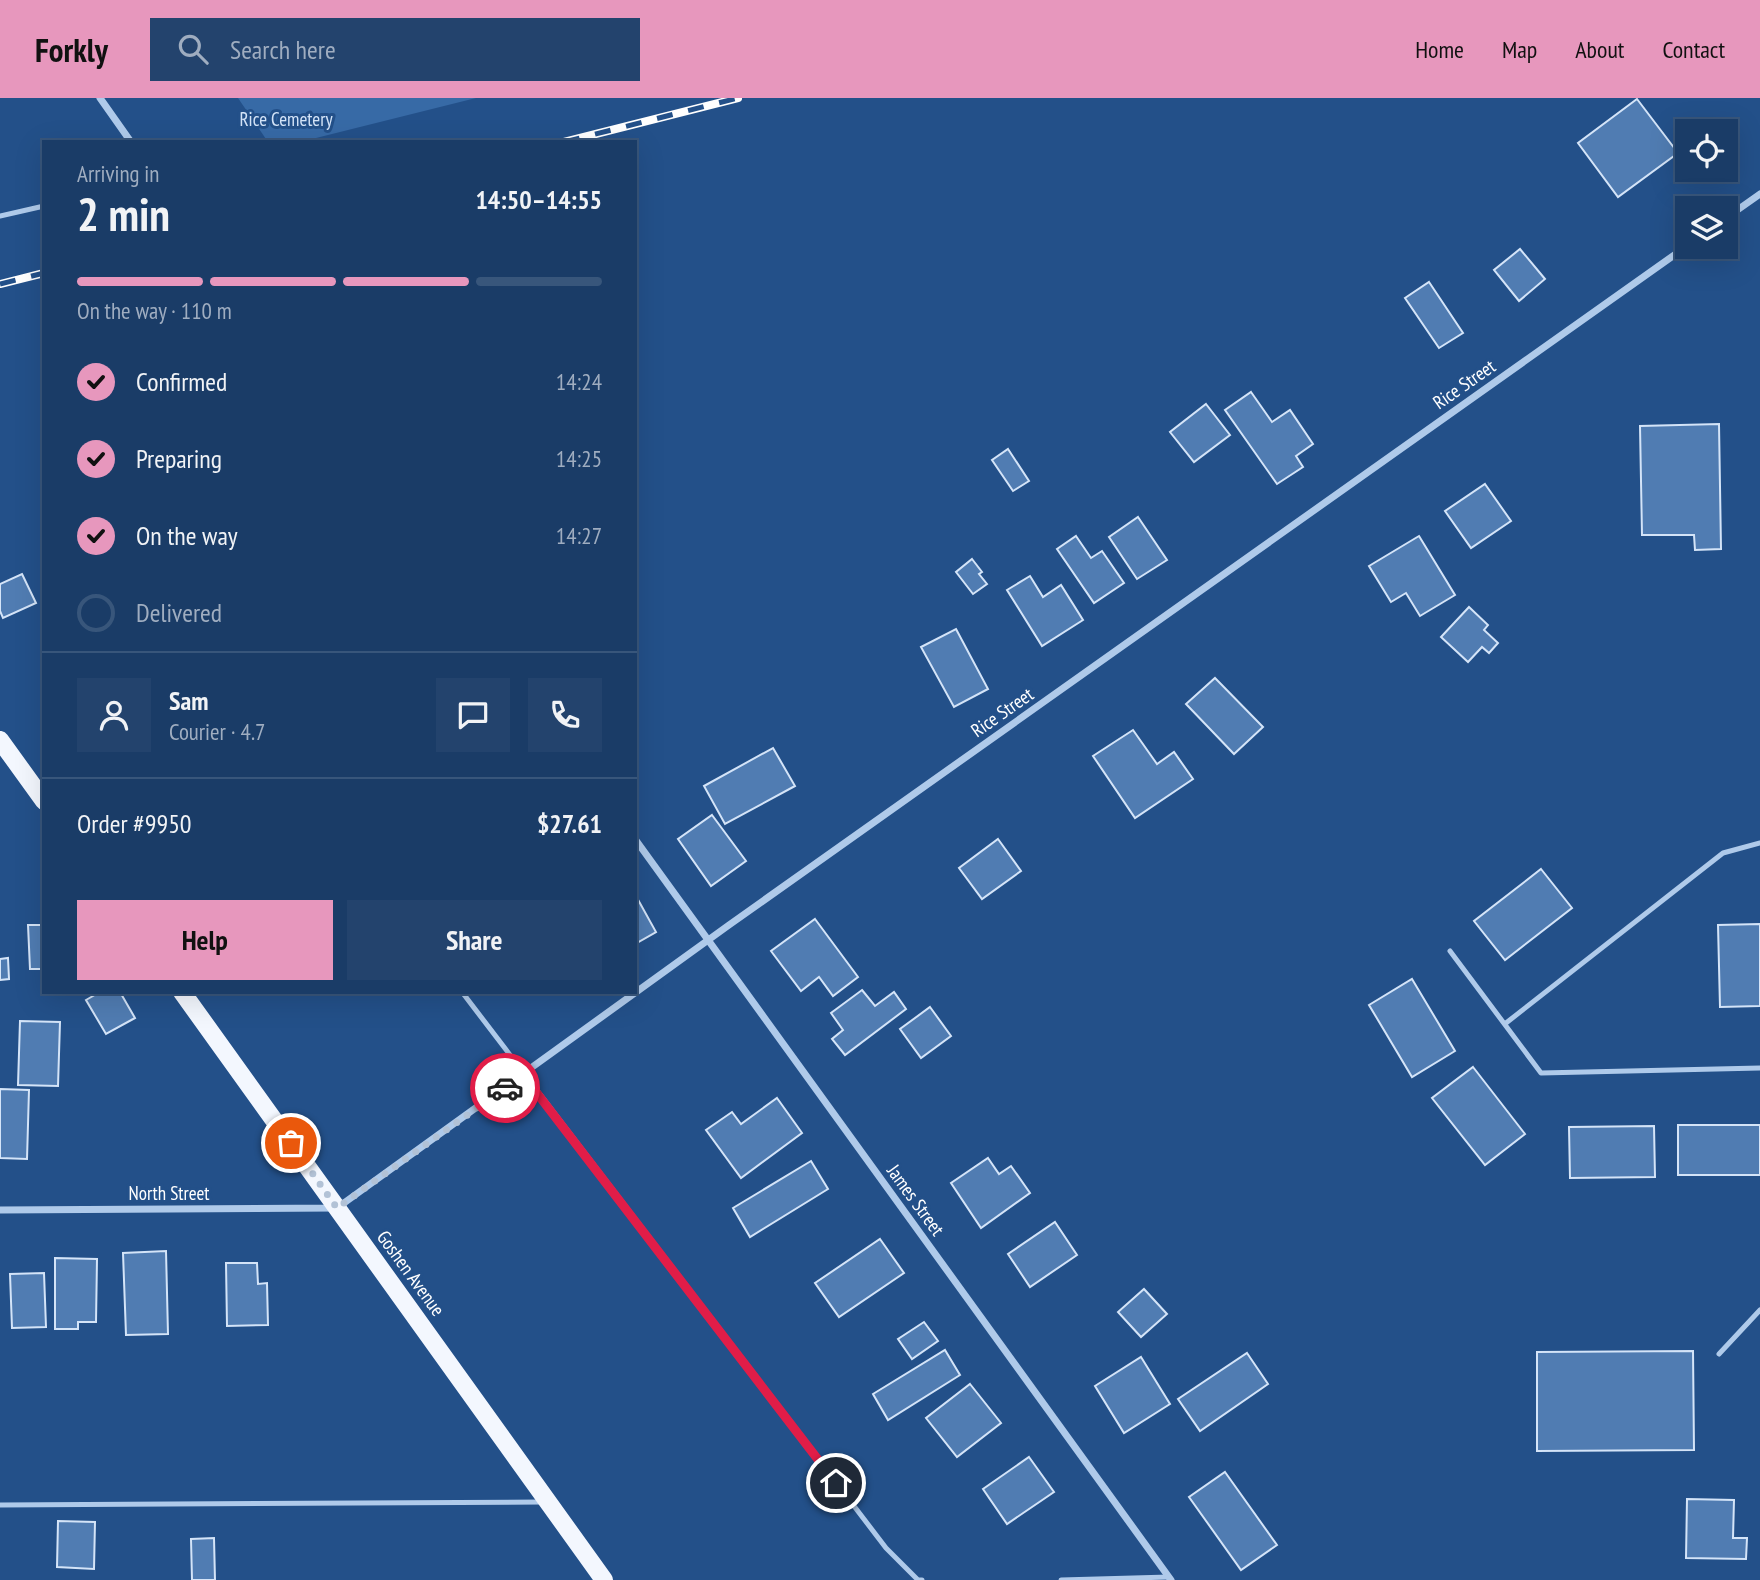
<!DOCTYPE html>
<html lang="en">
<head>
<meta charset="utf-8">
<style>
  :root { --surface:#1a3c67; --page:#23436d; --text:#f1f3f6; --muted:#9fadc0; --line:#38567b; --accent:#e797bd }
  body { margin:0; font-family:"PT Sans Narrow",sans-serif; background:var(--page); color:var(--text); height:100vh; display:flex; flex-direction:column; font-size:26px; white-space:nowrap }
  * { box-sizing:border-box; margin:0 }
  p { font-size:23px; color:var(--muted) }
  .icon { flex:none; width:38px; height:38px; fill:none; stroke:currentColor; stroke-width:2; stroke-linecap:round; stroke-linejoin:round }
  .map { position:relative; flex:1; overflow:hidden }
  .panel { position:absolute; left:42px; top:42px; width:595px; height:854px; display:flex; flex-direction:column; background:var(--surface); border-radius:0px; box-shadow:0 7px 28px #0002,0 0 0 2px var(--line) }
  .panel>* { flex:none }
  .buttons { position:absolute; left:1675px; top:21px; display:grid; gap:14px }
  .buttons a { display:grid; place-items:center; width:63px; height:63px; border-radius:0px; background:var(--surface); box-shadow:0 7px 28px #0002,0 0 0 2px var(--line); font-size:35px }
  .pin { position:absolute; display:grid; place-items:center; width:60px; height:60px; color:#fff; margin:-30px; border:4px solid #fff; border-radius:50%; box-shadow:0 2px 7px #0007 }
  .courier { position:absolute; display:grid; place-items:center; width:70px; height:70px; margin:-35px; border:5px solid #e11d48; border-radius:50%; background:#fff; color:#222; box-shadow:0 2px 9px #0007 }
  .headline em { font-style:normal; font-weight:800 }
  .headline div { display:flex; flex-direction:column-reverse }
  .headline { display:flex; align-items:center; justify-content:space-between; height:119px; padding:0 35px }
  h1 { font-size:46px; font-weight:800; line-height:52px }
  .bar { display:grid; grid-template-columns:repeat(4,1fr); gap:10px 7px; align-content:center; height:84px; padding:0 35px }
  .bar i { height:9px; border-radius:5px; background:var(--line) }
  .bar .selected { background:var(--accent) }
  .bar p { grid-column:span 4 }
  .line { display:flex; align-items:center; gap:18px; padding:0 35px; border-top:2px solid var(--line) }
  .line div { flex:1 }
  .round { display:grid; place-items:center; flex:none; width:74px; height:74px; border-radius:0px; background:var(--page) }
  ol { padding:0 35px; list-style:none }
  li { display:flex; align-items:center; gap:21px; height:77px }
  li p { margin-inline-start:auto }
  li .icon { padding:7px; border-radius:50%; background:var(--accent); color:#111; stroke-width:4 }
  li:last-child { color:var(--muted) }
  li i { width:38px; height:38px; border:4px solid var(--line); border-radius:50% }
  .button { display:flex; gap:14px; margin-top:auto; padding:14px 35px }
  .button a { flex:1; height:80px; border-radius:0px; background:var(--accent); color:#111; font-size:28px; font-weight:800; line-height:80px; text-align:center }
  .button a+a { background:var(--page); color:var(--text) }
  header { display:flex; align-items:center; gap:42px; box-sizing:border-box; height:98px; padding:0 35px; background:var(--accent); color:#111 }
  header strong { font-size:33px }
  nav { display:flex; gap:38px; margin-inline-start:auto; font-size:24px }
  .search { width:490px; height:63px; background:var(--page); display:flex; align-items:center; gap:18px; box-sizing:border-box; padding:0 24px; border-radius:0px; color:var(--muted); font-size:26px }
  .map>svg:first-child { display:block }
  .green { fill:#376aa6 }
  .building { fill:#507cb2; stroke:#d4e4f8; stroke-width:2 }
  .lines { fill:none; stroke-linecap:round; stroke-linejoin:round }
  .lane { stroke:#afcaea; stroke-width:5 }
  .street { stroke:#afcaea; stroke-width:7 }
  .primary { stroke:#f3f7fe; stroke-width:18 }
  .rail-casing { stroke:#fff; stroke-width:8 }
  .rail { stroke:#235089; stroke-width:5; stroke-dasharray:16; stroke-linecap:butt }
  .done { stroke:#b2c2d6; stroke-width:7; stroke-dasharray:0 12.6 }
  .route { stroke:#e11d48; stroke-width:9 }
  .labels { text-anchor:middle; stroke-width:6; stroke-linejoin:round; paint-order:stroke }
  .park-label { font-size:19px; fill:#d4e4f8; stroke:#235089 }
  .street-label { font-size:19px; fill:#fff; stroke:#235089 }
</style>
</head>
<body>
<header>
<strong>Forkly</strong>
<div class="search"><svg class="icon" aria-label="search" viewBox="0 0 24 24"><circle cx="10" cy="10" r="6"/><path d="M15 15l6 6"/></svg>Search here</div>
<nav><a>Home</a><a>Map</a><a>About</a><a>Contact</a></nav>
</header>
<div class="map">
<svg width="1760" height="1482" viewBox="0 0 1760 1482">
  <rect width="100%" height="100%" fill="#235089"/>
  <!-- green -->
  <polygon class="green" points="238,0 476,0 300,44 268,44"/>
  <!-- building -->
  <g class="building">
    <polygon points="1637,1 1678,55 1618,99 1578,45"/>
    <polygon points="1520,151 1545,181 1519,203 1494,172"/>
    <polygon points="1429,184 1463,235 1439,250 1405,200"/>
    <polygon points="1251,294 1272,324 1290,312 1313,346 1296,358 1303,369 1277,386 1225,312"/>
    <polygon points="1206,306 1230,337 1194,364 1170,334"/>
    <polygon points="1719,326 1721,451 1695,452 1694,437 1642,437 1640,328"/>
    <polygon points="1008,351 1029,383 1013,393 992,362"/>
    <polygon points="1485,386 1511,423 1471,450 1445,413"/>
    <polygon points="1138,419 1167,462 1137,481 1109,439"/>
    <polygon points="1076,438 1091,460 1102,453 1124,485 1094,505 1057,451"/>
    <polygon points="1419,438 1455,497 1420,518 1406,495 1391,504 1369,468"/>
    <polygon points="972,461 982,474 979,476 987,486 973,496 956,474"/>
    <polygon points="22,476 36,505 3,520 0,513 0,486"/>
    <polygon points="1030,478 1043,499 1061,487 1083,522 1042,548 1007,492"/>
    <polygon points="1469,509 1488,527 1484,532 1498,545 1489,555 1482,549 1468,564 1441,539"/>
    <polygon points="956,531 988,591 954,609 921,549"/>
    <polygon points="1215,580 1263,629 1234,656 1186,606"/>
    <polygon points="1133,632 1157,666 1174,654 1193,681 1135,720 1093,658"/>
    <polygon points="773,650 795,688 725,726 704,688"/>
    <polygon points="712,717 746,763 711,788 678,741"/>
    <polygon points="998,741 1021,773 982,801 959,770"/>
    <polygon points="1541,771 1572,810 1505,862 1474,823"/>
    <polygon points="636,798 656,834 635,846 635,799"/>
    <polygon points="815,821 858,879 833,898 819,879 801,893 771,853"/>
    <polygon points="1760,826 1760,908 1720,909 1718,827"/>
    <polygon points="28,827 44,827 44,871 30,871"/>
    <polygon points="8,860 9,881 0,882 0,861"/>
    <polygon points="1412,881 1455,953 1412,979 1369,907"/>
    <polygon points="862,892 875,908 894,894 906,911 845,957 832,941 843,932 831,915"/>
    <polygon points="100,894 120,894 135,920 106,936 86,902"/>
    <polygon points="930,909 951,938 921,960 900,931"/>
    <polygon points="20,923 60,924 58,988 18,987"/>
    <polygon points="1473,969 1525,1036 1485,1067 1432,1000"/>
    <polygon points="0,991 29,992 27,1061 0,1060"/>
    <polygon points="777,1000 802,1035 741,1080 706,1032 732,1014 741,1026"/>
    <rect x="1678" y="1027" width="82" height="50"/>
    <polygon points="1654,1028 1655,1079 1570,1080 1569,1029"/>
    <polygon points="988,1060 999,1076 1011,1068 1030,1095 981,1130 951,1085"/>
    <polygon points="811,1063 828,1091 750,1139 733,1110"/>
    <polygon points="1055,1124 1077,1157 1030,1189 1008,1156"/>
    <polygon points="880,1141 904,1175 839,1219 815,1185"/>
    <polygon points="166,1153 168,1236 126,1237 123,1155"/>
    <polygon points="55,1160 97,1161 96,1224 78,1224 78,1231 55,1231"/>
    <polygon points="226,1165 257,1165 258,1186 267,1185 268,1227 227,1228"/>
    <polygon points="44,1175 46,1229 12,1230 10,1176"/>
    <polygon points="1144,1191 1167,1216 1141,1239 1118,1214"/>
    <polygon points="924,1224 938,1243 912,1261 898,1241"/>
    <polygon points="945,1252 960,1277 888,1322 873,1296"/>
    <polygon points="1693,1253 1694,1352 1537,1353 1537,1254"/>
    <polygon points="1247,1255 1268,1286 1200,1333 1178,1301"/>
    <polygon points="1141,1259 1170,1306 1124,1335 1095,1288"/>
    <polygon points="970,1286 1001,1325 957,1359 926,1320"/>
    <polygon points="1029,1359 1054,1394 1007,1426 983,1391"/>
    <polygon points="1225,1374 1277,1447 1241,1472 1189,1399"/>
    <polygon points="1687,1401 1734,1402 1733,1440 1747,1440 1746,1461 1686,1460"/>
    <polygon points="58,1423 95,1424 94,1471 57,1469"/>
    <polygon points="214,1440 215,1482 192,1482 191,1441"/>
  </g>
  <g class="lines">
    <!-- lane -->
    <g class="lane">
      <polyline points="0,118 44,108"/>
      <polyline points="1450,853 1541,975 1760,970"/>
      <polyline points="462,894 886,1450 918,1482 922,1482"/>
      <polyline points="1506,925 1723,755 1760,745"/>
      <polyline points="1719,1256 1760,1212"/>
      <polyline points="0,1407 543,1404"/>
      <polyline points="1061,1482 1169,1479"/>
    </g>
    <!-- street -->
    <g class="street">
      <polyline points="100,0 131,44"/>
      <polyline points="1726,120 1760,96"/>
      <polyline points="635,741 1171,1482"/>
      <polyline points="0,1112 337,1110 729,827 1687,148"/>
    </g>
    <!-- primary -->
    <g class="primary">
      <polyline points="0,642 44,703"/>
      <polyline points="182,894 604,1482"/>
    </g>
    <!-- rail casing -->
    <g class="rail-casing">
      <g id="rail">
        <polyline points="564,44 738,0"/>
        <polyline points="0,186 44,175"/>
      </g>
    </g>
    <!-- rail -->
    <use href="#rail" class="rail"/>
  </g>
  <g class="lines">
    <!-- done -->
    <polyline class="done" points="291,1045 337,1110 505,990"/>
    <!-- route -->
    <polyline class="route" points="505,990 523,977 836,1385"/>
  </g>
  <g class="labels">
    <!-- park labels -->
    <g class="park-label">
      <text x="286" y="28">Rice Cemetery</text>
    </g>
    <!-- street labels -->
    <g class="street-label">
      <text transform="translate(1464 286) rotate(-35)" y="7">Rice Street</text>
      <text transform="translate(1002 614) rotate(-35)" y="7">Rice Street</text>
      <text x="169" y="1102">North Street</text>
      <text transform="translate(916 1102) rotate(54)" y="7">James Street</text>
      <text transform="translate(411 1175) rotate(54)" y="7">Goshen Avenue</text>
    </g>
  </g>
</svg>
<div class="buttons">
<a><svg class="icon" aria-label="locate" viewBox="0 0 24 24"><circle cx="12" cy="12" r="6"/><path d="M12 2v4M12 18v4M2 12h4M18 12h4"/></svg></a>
<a><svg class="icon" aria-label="layers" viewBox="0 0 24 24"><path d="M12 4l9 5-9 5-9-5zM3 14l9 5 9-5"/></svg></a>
</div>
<div class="pin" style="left:291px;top:1045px;background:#ea580c"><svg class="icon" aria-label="bag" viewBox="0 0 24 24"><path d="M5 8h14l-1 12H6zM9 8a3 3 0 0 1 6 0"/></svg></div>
<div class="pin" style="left:836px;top:1385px;background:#1f2937"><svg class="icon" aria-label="home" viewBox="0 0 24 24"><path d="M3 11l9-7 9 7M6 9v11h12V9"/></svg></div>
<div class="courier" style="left:505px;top:990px"><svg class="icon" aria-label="car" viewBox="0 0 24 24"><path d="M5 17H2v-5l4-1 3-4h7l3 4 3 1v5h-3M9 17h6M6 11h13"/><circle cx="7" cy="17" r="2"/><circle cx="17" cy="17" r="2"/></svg></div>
<section class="panel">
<div class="headline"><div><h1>2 min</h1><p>Arriving in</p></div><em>14:50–14:55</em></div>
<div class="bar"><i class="selected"></i><i class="selected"></i><i class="selected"></i><i></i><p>On the way · 110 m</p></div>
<ol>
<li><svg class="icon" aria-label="check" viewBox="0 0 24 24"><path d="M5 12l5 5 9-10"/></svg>Confirmed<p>14:24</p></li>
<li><svg class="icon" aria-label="check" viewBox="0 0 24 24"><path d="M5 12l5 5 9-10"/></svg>Preparing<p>14:25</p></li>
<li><svg class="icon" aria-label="check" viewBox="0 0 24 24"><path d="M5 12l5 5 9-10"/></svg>On the way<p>14:27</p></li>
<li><i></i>Delivered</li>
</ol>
<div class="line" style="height:126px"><a class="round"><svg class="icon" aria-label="person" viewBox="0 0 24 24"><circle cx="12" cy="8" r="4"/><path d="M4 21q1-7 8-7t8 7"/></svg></a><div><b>Sam</b><p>Courier · 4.7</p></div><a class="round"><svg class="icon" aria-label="chat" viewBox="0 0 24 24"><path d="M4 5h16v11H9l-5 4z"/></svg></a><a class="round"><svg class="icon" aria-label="phone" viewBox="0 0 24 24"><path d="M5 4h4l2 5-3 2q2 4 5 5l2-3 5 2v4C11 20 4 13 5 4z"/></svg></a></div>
<div class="line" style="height:91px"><div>Order #9950</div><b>$27.61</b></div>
<div class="button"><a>Help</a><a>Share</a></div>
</section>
</div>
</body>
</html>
